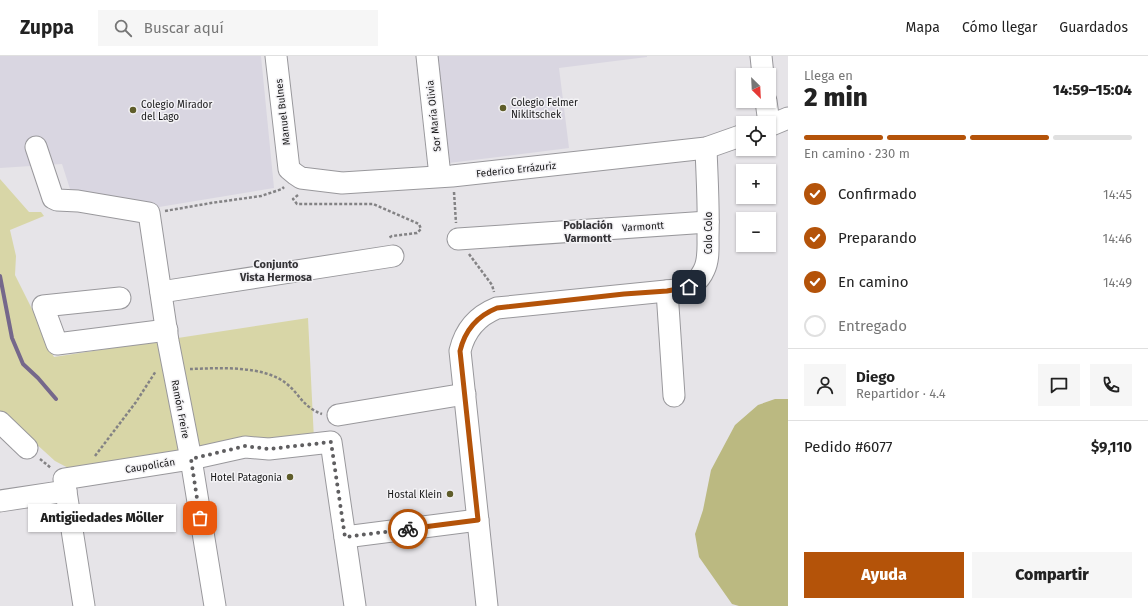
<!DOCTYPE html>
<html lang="es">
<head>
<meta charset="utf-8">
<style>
  :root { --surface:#fff; --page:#f6f6f6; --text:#222; --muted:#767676; --line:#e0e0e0; --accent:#b45309 }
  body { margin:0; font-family:"Fira Sans",sans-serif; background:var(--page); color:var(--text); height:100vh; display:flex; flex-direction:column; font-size:15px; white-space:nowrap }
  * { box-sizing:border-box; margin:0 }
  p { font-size:13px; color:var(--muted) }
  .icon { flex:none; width:22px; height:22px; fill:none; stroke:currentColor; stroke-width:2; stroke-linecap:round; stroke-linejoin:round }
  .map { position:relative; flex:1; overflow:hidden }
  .drawer { display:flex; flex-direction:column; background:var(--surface); width:360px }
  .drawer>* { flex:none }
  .needle { width:26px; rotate:156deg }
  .buttons { position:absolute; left:736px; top:12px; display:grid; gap:8px }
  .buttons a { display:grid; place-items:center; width:40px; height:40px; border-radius:0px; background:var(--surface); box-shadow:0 1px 3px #0004; font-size:20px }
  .pin { position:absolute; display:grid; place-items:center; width:34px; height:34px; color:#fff; margin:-17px; border-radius:8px; box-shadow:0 2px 6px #0006 }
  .courier { position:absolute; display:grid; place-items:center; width:40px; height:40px; margin:-20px; border:3px solid #b45309; border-radius:50%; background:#fff; color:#222; box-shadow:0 1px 5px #0007 }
  .bubble { position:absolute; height:28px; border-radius:0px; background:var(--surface); box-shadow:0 1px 3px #0004; font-size:13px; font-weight:800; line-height:28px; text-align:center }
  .overview em { font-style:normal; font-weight:800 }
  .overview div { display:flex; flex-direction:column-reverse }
  .overview { display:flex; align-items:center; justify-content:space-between; height:68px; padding:0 16px }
  h1 { font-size:26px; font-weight:800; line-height:30px }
  .bar { display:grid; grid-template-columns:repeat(4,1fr); gap:6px 4px; align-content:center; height:48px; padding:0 16px }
  .bar i { height:5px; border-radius:3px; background:var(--line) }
  .bar .selected { background:var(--accent) }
  .bar p { grid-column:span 4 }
  .line { display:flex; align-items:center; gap:10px; padding:0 16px; border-top:1px solid var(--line) }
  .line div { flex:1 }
  .round { display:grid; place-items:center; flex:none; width:42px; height:42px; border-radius:0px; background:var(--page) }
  ol { padding:0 16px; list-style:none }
  li { display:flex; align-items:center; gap:12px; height:44px }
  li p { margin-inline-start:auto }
  li .icon { padding:4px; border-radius:50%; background:var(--accent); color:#fff; stroke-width:4 }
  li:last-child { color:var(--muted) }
  li i { width:22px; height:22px; border:2px solid var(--line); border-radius:50% }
  .action { display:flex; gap:8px; margin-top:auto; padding:8px 16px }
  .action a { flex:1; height:46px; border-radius:0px; background:var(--accent); color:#fff; font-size:16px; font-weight:800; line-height:46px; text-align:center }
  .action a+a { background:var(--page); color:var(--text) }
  header { display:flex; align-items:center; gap:24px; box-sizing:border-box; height:56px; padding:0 20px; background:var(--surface); border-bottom:1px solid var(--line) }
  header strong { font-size:19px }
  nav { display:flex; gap:22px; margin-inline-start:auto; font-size:14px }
  .search { width:280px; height:36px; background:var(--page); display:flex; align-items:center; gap:10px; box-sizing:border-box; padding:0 14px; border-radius:0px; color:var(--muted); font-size:15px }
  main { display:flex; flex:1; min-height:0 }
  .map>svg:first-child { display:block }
  .built { fill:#d9d6e1 }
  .green { fill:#d8d6a7 }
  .forest { fill:#bbb981 }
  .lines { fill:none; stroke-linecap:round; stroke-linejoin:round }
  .stream { stroke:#75688b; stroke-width:4 }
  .minor-casing { stroke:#99989c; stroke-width:23 }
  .path { stroke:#838284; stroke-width:2.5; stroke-dasharray:3 2; stroke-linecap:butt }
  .minor { stroke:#fff; stroke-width:21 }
  .done { stroke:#5f5e60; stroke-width:4; stroke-dasharray:0 7.2 }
  .route { stroke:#b45309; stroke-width:5 }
  .poi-dot { fill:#5f5d2a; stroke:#f3f2f5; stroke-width:1.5 }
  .labels { text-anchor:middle; stroke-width:3; stroke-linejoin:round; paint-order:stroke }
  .poi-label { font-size:10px; fill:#161617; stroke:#f3f2f5; text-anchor:start }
  .street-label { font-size:10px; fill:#161617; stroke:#f3f2f5 }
  .neighbourhood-label { font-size:11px; font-weight:bold; fill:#343336; stroke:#f3f2f5 }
</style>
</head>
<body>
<header>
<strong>Zuppa</strong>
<div class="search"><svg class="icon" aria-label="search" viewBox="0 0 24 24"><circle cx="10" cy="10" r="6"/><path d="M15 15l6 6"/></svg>Buscar aquí</div>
<nav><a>Mapa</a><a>Cómo llegar</a><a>Guardados</a></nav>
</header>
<main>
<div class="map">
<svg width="788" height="550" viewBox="0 0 788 550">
  <rect width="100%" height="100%" fill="#e6e4e8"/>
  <!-- built -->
  <g class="built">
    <polygon points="0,0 261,0 274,132 153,152 70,133 62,108 0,112"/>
    <polygon points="436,0 647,0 647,1 559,12 569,92 449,107"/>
  </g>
  <!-- green -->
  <polygon class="green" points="0,123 29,156 41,156 44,160 10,174 16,200 15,219 35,259 46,287 54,301 308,262 314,384 76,416 55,405 0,355"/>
  <!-- forest -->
  <polygon class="forest" points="775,343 788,343 788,550 739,550 732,548 699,501 695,478 703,454 711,414 735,369 758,349"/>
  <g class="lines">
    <!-- stream -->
    <polyline class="stream" points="0,220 12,282 23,308 38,322 56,343"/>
    <!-- minor casing -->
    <g class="minor-casing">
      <g id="minor">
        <polyline points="276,0 289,113 295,118 301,122 342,127 452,120 706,92 743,79"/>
        <polyline points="427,0 440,120"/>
        <polyline points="761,0 763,19"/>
        <polyline points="766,45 769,67"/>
        <polyline points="769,70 788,62"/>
        <polyline points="36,91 53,142 57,144 78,145 149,157 168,285 191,403 215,550"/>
        <polyline points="458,183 708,166"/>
        <polyline points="667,235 674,340"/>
        <polyline points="161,236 393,200"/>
        <polyline points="120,242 43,250 57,288 167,274"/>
        <polyline points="338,359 465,338"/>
        <polyline points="0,366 27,392"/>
        <polyline points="0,445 66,435"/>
        <polyline points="345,481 478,464"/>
        <polyline points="84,550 64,423 191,403 245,391 269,393 331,386 355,550"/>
        <path d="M487,550L460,295C465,274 477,260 497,252L676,234C688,232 699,226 704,214C709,204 708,192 708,181C709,151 707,122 706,92"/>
      </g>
    </g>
    <!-- path -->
    <g class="path">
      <polyline points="454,136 456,167"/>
      <polyline points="298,139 293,143 297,148 373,148 419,168 421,173 417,177 392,180 388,182"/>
      <polyline points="165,155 211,147 261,140 282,133 284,131"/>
      <polyline points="469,198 492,229 494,236"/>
      <path d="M190,313C219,312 264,309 287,328C301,340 303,351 322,358"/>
      <polyline points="95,400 136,346 156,315"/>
      <polyline points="40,403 51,412"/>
    </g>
    <!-- minor -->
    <use href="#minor" class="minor"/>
  </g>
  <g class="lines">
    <!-- done -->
    <polyline class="done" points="200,462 191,403 245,390 269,393 331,386 345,481 408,473"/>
    <!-- route -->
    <path class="route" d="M408,473L478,464L460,295C465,274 477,260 497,252L624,238L667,235L689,231"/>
  </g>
  <!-- markers -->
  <g class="poi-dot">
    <circle cx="503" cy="52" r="4"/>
    <circle cx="133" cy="54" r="4"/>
    <circle cx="290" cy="421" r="4"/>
    <circle cx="450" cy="438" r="4"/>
  </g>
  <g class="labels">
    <!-- poi labels -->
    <g class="poi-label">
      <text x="511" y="50">Colegio Felmer<tspan x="511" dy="12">Niklitschek</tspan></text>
      <text x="141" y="52">Colegio Mirador<tspan x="141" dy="12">del Lago</tspan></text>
      <text x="282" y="425" text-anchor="end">Hotel Patagonia</text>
      <text x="442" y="442" text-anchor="end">Hostal Klein</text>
    </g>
    <!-- street labels -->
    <g class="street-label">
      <text transform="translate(282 56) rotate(-97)" y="4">Manuel Bulnes</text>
      <text transform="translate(433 60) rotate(-96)" y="4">Sor María Olivia</text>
      <text transform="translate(516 113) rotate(-6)" y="4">Federico Errázuriz</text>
      <text transform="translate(643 170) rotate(-4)" y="4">Varmontt</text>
      <text transform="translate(708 177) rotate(-90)" y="4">Colo Colo</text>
      <text transform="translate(181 353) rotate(79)" y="4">Ramón Freire</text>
      <text transform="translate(150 409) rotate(-9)" y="4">Caupolicán</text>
    </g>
    <!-- neighbourhood labels -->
    <g class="neighbourhood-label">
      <text x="588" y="173">Población<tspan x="588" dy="13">Varmontt</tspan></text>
      <text x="276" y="212">Conjunto<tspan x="276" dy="13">Vista Hermosa</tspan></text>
    </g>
  </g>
</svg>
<div class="buttons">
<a><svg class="needle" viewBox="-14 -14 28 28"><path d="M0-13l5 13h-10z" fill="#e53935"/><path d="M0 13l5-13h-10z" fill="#767676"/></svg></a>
<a><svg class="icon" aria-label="locate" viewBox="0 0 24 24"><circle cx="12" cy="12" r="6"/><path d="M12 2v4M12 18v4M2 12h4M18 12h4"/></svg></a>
<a>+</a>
<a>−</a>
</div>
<div class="pin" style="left:200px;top:462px;background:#ea580c"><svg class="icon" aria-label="bag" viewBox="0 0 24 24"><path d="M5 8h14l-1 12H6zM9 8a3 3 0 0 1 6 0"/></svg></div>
<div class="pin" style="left:689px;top:231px;background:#1f2937"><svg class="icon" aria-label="home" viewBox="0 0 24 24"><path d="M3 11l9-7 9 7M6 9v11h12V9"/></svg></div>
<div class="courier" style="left:408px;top:473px"><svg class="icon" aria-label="bike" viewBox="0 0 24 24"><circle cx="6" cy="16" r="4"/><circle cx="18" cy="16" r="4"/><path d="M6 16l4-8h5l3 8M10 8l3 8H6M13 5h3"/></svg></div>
<div class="bubble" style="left:28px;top:448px;width:148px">Antigüedades Möller</div>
</div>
<section class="drawer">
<div class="overview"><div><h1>2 min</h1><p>Llega en</p></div><em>14:59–15:04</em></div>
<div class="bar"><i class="selected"></i><i class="selected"></i><i class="selected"></i><i></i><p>En camino · 230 m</p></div>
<ol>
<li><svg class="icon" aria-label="check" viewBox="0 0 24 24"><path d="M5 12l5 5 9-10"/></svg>Confirmado<p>14:45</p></li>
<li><svg class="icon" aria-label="check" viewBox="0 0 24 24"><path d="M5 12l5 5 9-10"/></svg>Preparando<p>14:46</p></li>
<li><svg class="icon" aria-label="check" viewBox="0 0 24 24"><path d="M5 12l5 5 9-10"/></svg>En camino<p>14:49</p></li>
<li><i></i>Entregado</li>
</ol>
<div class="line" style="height:72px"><a class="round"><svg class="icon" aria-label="person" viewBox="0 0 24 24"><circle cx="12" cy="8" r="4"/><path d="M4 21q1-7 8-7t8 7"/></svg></a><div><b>Diego</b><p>Repartidor · 4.4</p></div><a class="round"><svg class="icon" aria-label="chat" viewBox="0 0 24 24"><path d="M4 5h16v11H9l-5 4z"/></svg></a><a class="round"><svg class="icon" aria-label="phone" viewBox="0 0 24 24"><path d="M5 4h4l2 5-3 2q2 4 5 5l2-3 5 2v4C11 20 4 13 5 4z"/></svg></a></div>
<div class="line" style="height:52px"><div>Pedido #6077</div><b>$9,110</b></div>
<div class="action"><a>Ayuda</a><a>Compartir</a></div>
</section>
</main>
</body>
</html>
